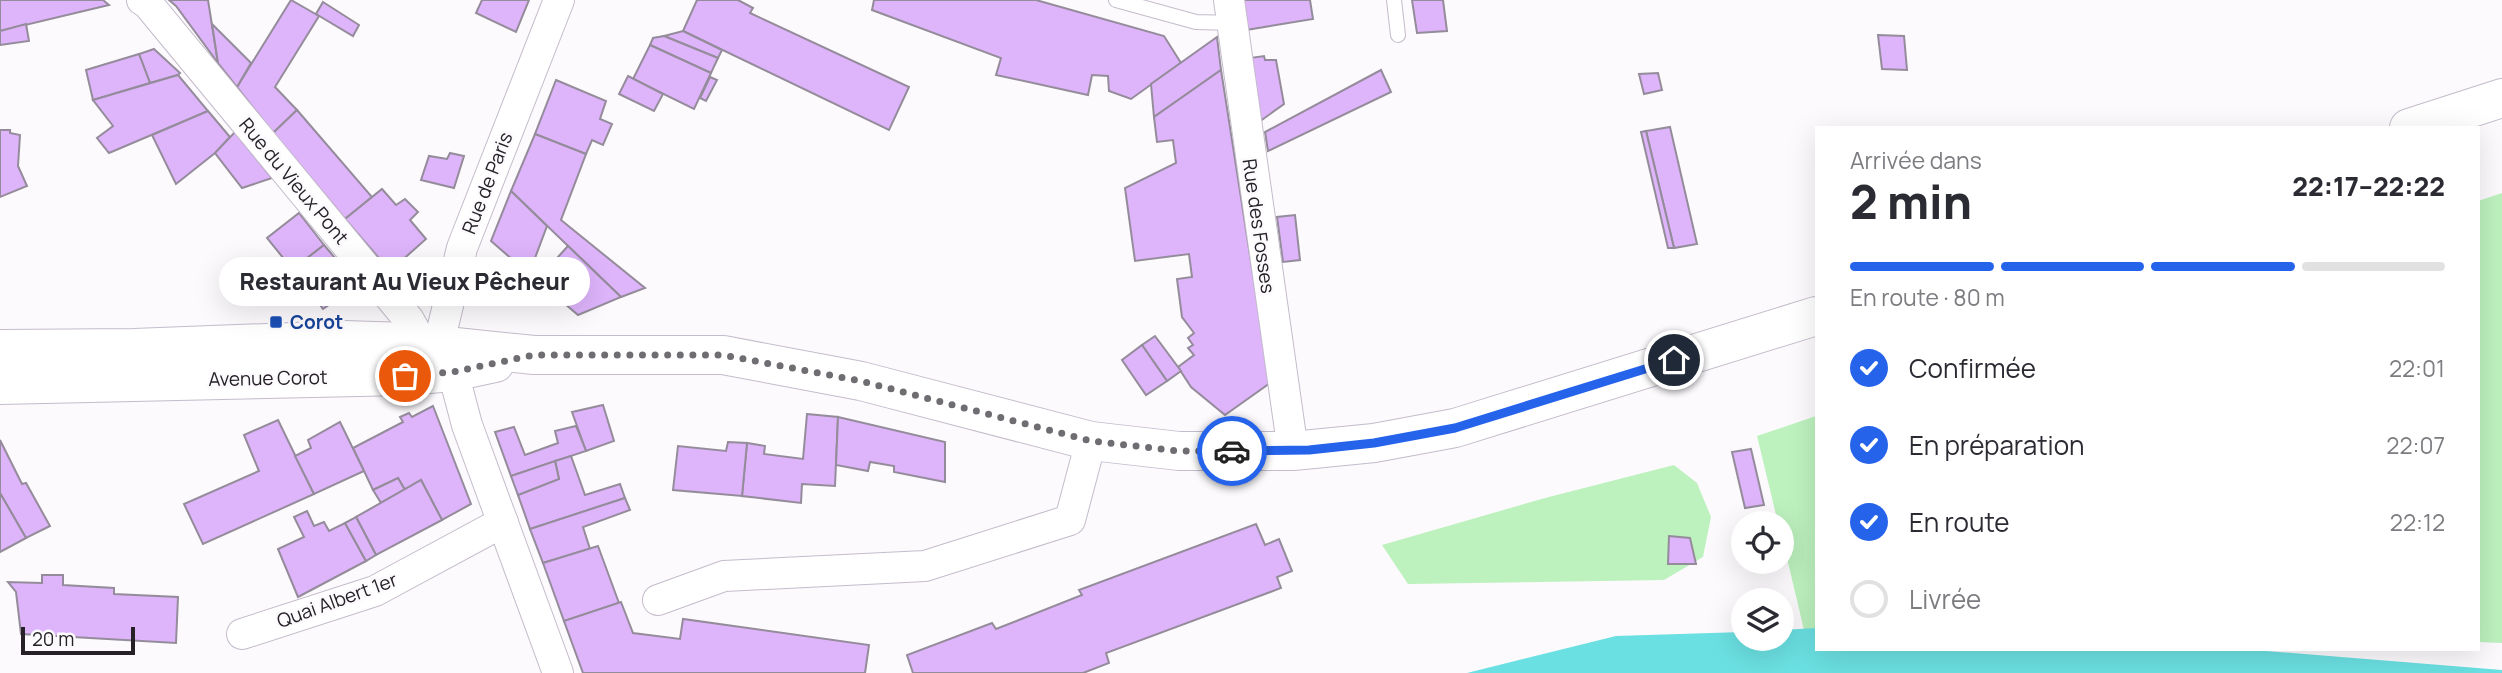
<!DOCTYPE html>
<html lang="fr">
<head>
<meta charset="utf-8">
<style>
  :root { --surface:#fff; --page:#f2f2f3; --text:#2b2b33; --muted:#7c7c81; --line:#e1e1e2; --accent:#2563eb }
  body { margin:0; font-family:Manrope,sans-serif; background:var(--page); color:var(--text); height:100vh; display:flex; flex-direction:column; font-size:26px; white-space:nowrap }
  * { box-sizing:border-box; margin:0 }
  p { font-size:23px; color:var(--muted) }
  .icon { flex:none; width:38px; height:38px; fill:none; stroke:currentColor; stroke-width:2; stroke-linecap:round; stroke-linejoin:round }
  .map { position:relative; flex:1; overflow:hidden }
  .sheet { position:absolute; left:1815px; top:126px; width:665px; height:525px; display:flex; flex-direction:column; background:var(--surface); border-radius:0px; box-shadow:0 7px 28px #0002 }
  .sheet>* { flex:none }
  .tools { position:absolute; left:1731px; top:511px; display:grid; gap:14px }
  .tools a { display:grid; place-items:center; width:63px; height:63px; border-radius:50%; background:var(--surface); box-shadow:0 7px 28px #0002; font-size:35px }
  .scale { position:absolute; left:21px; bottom:18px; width:114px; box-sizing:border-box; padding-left:7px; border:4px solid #252127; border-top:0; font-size:19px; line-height:24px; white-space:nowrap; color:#252127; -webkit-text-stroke:5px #fcfafd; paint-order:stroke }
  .pin { position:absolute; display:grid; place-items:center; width:60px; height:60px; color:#fff; margin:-30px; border:4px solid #fff; border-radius:50%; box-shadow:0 2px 7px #0007 }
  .courier { position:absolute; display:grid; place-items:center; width:70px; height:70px; margin:-35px; border:5px solid #2563eb; border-radius:50%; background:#fff; color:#222; box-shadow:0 2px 9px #0007 }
  .bubble { position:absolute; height:49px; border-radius:24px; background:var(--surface); box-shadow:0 7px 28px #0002; font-size:23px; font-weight:800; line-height:49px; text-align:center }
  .head em { font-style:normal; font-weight:800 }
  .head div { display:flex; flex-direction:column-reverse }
  .head { display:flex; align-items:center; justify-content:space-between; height:119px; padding:0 35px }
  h1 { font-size:46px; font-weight:800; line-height:52px }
  .bar { display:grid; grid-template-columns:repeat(4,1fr); gap:10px 7px; align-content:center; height:84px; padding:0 35px }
  .bar i { height:9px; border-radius:5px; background:var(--line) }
  .bar .on { background:var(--accent) }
  .bar p { grid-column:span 4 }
  ol { padding:0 35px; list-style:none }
  li { display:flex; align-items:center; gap:21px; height:77px }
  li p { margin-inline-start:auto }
  li .icon { padding:7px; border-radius:50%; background:var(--accent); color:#fff; stroke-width:4 }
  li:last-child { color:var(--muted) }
  li i { width:38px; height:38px; border:4px solid var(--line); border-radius:50% }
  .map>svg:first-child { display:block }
  .green { fill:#bdf1be }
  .water { fill:#6be0e2 }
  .building { fill:#deb4fb; stroke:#958c9b; stroke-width:2 }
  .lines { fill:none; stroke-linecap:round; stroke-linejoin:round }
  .service-casing { stroke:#c4bccb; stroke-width:16 }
  .minor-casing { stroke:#c4bccb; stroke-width:32 }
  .secondary-casing { stroke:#c4bccb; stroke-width:40 }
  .service { stroke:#fff; stroke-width:14 }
  .minor { stroke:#fff; stroke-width:30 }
  .secondary { stroke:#fff; stroke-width:38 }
  .done { stroke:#706d72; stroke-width:7; stroke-dasharray:0 12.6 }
  .route { stroke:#2563eb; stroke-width:9 }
  .transit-dot { fill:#1a4fb4; stroke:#fcfafd; stroke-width:2.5 }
  .labels { text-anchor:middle; stroke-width:5; stroke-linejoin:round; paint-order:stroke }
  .street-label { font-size:19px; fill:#252127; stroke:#fcfafd }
  .transit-label { font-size:19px; font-weight:bold; fill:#164399; stroke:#fcfafd; text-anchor:start }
</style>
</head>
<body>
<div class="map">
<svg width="2502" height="673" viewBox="0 0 2502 673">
  <rect width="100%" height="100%" fill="#fcfafd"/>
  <!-- green -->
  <g class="green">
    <polygon points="2502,193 2502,643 2478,642 2478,201"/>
    <polygon points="1816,416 1816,628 1804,630 1782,537 1782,523 1778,523 1757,436"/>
    <polygon points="1674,465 1697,483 1711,517 1703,557 1664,580 1408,584 1382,545 1545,498"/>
  </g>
  <!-- water -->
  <polygon class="water" points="1816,628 1816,649 2241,649 2502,670 2502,673 1467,673 1616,636 1743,632 1743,639 1782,639 1782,630"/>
  <!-- building -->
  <g class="building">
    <polygon points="0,0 103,0 109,5 0,31"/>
    <polygon points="169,0 208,0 218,63 176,6"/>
    <polygon points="291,0 319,16 275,87 297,110 273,133 237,87"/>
    <polygon points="482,0 529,0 516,32 476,13"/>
    <polygon points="697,0 738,0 753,8 750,13 909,87 889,130 683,31"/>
    <polygon points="874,0 1036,0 1164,36 1181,63 1131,99 1109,91 1108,76 1092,75 1088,95 996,75 1001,58 872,10"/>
    <polygon points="1241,0 1310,0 1313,19 1246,30"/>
    <polygon points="1412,0 1443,0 1447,31 1417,33"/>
    <polygon points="323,2 359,25 353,36 316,14"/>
    <polygon points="26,24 29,41 0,45 0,31"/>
    <polygon points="212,24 251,63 237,87 218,63"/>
    <polygon points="683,31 722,50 718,58 664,36"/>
    <polygon points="1878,35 1904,36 1907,70 1882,69"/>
    <polygon points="664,36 718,58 711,73 650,45 653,38"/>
    <polygon points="1217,37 1221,70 1154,117 1151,84"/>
    <polygon points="650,45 711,73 694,109 633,79"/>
    <polygon points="154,49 180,73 178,75 150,83 139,54"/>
    <polygon points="139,54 150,83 93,100 86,70"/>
    <polygon points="1264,56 1265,60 1276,60 1284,104 1259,122 1250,58"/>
    <polygon points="1221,70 1270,383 1225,415 1191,387 1178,367 1194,355 1188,348 1193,345 1188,338 1194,333 1182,317 1177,279 1192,277 1189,254 1135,261 1125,188 1176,163 1173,140 1157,142 1154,117"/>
    <polygon points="1381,70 1391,92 1268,151 1265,132"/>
    <polygon points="1658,73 1662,90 1644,94 1639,74"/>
    <polygon points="178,75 208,111 109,153 97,138 113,126 93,100"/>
    <polygon points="628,76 663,94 654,111 619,94"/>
    <polygon points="710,77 717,80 706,101 700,98"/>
    <polygon points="556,80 606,101 600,119 612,124 603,145 592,140 586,154 535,134"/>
    <polygon points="297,110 372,197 345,219 273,133"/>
    <polygon points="208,111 230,137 215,153 176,184 152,135"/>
    <polygon points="1670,127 1697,244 1674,248 1646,131"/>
    <polygon points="0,130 10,130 10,133 20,135 18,166 27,186 0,197"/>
    <polygon points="1646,131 1674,248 1668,248 1641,132"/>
    <polygon points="235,132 272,178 242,188 215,153"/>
    <polygon points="535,134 586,154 561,220 645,288 621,297 511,191"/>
    <polygon points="450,153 464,156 454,188 421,180 429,156 447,159"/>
    <polygon points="382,189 396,205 405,199 418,212 410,220 426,239 390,271 345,219"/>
    <polygon points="511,191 547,226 529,274 491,241"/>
    <polygon points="299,213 324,245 306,259 319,276 306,286 267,238"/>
    <polygon points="1295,215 1300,260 1283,262 1277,217"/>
    <polygon points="324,245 358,285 323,309 306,286 319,276 306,259"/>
    <polygon points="568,246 621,297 578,315 537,280"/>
    <polygon points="291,268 306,286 287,292 277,279"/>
    <polygon points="1155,336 1181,371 1167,381 1142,345"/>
    <polygon points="1142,345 1167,381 1146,395 1122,360"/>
    <polygon points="603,405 614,441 586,451 572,412"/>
    <polygon points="433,406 471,504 442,520 421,480 405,490 398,478 373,490 353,448 403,422 400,417 409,413 412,417"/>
    <polygon points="807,414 838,417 835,486 802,484 801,503 742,496 747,443 765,446 764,454 803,459"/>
    <polygon points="838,417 945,442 945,482 894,472 894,466 870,462 868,471 836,465"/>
    <polygon points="278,420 314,494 203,544 184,504 259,471 244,435"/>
    <polygon points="340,422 364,471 314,494 295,456 311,448 308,440"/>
    <polygon points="576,426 586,451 511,476 495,432 514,427 525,455 558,443 555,431"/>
    <polygon points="0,440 22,484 26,483 50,526 26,538 0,493"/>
    <polygon points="728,442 747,443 742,496 673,490 678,446 726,451"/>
    <polygon points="1751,449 1764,505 1745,508 1732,452"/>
    <polygon points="571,456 585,495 620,484 625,498 530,529 518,495 559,479 555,461"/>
    <polygon points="555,461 559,479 518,495 511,476"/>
    <polygon points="398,478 405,490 381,503 373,490"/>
    <polygon points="421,480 442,520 376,555 356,517"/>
    <polygon points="0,493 26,538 0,552"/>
    <polygon points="625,498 630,510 583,527 590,549 543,563 530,529"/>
    <polygon points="307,511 314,526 324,522 329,531 345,523 366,561 298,597 278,549 304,537 294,517"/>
    <polygon points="356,517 376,555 366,561 345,523"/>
    <polygon points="1256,524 1265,545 1279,539 1292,571 1277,577 1281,588 1106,653 1109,663 1083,673 913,673 907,655 992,623 996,629 1082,595 1079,590"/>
    <polygon points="1669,536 1690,538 1696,564 1668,564"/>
    <polygon points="598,546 619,603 564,621 543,563"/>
    <polygon points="42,575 63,575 63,585 114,588 114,594 178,597 176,643 21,634 16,592 8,582 42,583"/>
    <polygon points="621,602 633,633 680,639 683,619 869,645 865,673 583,673 564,621"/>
  </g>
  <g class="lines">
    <!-- service casing -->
    <g class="service-casing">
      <g id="service">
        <polyline points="1116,0 1196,22 1232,23"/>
        <polyline points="1394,0 1398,35"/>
      </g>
    </g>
    <!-- minor casing -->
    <g class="minor-casing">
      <g id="minor">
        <polyline points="142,0 148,4 409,320 414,329 413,361"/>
        <polyline points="1229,0 1293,451"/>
        <polyline points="453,352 453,372 467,425 558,673"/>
        <polyline points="440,366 442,330 462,248 559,0"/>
        <polyline points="658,600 724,576 925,566 1070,520 1091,441"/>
        <polyline points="242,634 375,591 503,522"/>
      </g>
    </g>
    <!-- secondary casing -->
    <g class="secondary-casing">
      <g id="secondary">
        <polyline points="2409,128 2502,98"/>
        <polyline points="0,349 134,348 344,340 408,342 534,355 723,355 861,381 1091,441 1179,451 1293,451 1374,443 1455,428 1816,316"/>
        <polyline points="0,385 405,376 453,372 495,363"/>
      </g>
    </g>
    <!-- service -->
    <use href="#service" class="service"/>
    <!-- minor -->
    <use href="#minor" class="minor"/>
    <!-- secondary -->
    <use href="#secondary" class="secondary"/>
  </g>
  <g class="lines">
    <!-- done -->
    <polyline class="done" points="405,376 453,372 534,355 723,355 861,381 1091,441 1179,451 1232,451"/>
    <!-- route -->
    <polyline class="route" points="1232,451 1309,450 1374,443 1455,428 1674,360"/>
  </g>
  <!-- markers -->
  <rect class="transit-dot" x="269" y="315" width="14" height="14" rx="3.5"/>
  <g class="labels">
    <!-- street labels -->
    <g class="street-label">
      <text transform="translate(294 181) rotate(50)" y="7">Rue du Vieux Pont</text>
      <text transform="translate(487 183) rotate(-69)" y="7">Rue de Paris</text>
      <text transform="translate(1259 226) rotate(82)" y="7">Rue des Fosses</text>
      <text transform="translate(268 378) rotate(-1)" y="7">Avenue Corot</text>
      <text transform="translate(337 600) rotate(-20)" y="7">Quai Albert 1er</text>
    </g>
    <!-- transit labels -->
    <g class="transit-label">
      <text x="290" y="329">Corot</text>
    </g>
  </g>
</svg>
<div class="tools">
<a><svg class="icon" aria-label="locate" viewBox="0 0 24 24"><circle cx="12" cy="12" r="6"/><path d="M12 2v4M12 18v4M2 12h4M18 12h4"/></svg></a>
<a><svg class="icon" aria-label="layers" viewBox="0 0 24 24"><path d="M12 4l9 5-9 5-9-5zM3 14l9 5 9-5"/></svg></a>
</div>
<div class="scale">20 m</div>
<div class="pin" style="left:405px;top:376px;background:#ea580c"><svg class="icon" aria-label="bag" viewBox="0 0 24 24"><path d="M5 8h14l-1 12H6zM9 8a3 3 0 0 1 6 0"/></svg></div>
<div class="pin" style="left:1674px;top:360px;background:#1f2937"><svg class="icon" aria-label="home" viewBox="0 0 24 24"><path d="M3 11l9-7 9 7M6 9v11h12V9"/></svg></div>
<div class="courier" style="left:1232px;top:451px"><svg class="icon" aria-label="car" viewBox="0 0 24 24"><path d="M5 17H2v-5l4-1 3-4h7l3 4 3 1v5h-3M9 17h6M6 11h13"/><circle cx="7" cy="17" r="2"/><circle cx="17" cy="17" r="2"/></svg></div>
<div class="bubble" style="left:219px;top:257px;width:371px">Restaurant Au Vieux Pêcheur</div>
<section class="sheet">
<div class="head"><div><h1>2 min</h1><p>Arrivée dans</p></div><em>22:17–22:22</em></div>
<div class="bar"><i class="on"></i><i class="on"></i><i class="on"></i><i></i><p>En route · 80 m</p></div>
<ol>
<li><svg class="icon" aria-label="check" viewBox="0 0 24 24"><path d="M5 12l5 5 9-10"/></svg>Confirmée<p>22:01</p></li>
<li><svg class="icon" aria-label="check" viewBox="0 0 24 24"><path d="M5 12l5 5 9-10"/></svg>En préparation<p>22:07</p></li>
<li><svg class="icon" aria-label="check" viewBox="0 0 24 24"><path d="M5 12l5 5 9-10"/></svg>En route<p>22:12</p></li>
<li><i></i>Livrée</li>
</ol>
</section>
</div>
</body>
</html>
